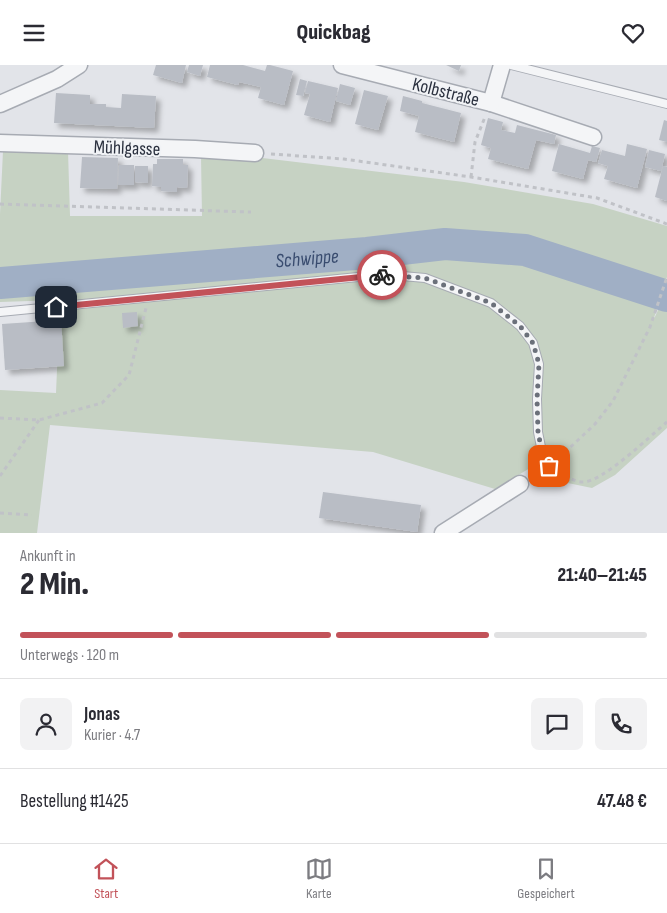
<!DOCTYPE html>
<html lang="de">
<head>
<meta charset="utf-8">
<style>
  :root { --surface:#fff; --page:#f2f2f3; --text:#2b2b33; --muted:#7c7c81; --line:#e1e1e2; --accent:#c25259 }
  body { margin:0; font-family:"Sofia Sans Condensed",sans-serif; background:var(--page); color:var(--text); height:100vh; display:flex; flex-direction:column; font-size:19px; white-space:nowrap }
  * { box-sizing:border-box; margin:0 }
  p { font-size:16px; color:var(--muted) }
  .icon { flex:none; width:28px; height:28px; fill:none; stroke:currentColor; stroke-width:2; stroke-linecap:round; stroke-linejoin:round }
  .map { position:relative; height:468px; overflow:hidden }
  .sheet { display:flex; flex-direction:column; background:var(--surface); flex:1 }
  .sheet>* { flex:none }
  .pin { position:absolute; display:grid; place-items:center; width:42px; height:42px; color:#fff; margin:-21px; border-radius:10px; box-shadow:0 2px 8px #0006 }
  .courier { position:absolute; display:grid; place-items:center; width:50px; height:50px; margin:-25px; border:4px solid #c25259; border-radius:50%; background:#fff; color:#222; box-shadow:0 1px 6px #0007 }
  .overview em { font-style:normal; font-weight:800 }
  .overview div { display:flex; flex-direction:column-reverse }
  .overview { display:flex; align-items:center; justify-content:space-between; height:85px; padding:0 20px }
  h1 { font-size:32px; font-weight:800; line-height:38px }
  .bar { display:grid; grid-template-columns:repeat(4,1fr); gap:8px 5px; align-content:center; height:60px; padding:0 20px }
  .bar i { height:6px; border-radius:4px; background:var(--line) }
  .bar .active { background:var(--accent) }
  .bar p { grid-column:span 4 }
  .line { display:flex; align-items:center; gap:12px; padding:0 20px; border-top:1px solid var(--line) }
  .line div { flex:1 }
  .round { display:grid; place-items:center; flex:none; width:52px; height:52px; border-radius:8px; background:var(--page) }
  header { display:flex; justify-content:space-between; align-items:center; height:65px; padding:0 20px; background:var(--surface); font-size:22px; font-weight:800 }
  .tabs { display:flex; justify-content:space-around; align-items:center; height:70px; border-top:1px solid var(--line); background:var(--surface); font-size:14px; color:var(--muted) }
  .tabs a { display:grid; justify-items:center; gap:2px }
  .tabs .active { color:var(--accent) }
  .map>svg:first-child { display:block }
  .green { fill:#c6d2c3 }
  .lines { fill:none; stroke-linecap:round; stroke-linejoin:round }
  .river { stroke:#a0afc5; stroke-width:32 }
  .building { fill:#b9bdc5; filter:url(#shadow) }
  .service-casing { stroke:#a7abb3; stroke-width:10 }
  .minor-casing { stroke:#a7abb3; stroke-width:19 }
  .path { stroke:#c0c2c7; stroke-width:3; stroke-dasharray:4 4; stroke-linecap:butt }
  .service { stroke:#f4f5f7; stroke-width:8 }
  .minor { stroke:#f4f5f7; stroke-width:16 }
  .done { stroke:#6b707a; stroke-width:5; stroke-dasharray:0 9 }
  .route { stroke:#c25259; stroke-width:6 }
  .labels { text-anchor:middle; stroke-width:4; stroke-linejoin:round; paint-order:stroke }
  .street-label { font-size:19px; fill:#2b313f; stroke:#f1f3f6 }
  .water-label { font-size:20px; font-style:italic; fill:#394c6f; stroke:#f1f3f6 }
</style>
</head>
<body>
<header><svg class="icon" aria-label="menu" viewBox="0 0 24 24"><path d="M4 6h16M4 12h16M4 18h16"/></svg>Quickbag<svg class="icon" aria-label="heart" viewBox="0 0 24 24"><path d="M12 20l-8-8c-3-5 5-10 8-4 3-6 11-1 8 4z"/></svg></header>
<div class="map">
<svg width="667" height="468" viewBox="0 0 667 468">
  <defs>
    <filter id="shadow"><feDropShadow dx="4.5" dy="4.5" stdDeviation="2.5" flood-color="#0004"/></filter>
  </defs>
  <rect width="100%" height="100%" fill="#e2e4e9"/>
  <!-- green -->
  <polygon class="green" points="3,86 68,86 70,151 202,151 201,91 253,92 464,117 593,139 667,161 667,212 653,256 667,226 667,363 615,410 592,423 558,416 530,403 495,424 373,387 50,360 37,468 0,468 0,325 56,328 60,235 0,237 0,149"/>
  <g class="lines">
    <!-- river -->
    <path class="river" id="s1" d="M0,218L367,188L445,179L525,185L667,231"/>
  </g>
  <!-- building -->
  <g class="building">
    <polygon points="156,0 186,0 182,18 153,10"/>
    <polygon points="189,0 203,0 200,11 187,7"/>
    <polygon points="210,0 243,0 265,6 267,0 270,0 293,6 284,40 258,33 261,22 239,17 238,20 207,12"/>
    <polygon points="446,0 461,0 459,6"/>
    <polygon points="300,14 307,16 303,31 296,30"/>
    <polygon points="308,16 338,23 330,57 304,50 310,29 305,28"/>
    <polygon points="340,19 355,23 350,40 336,36"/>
    <polygon points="364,25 388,31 378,65 355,59"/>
    <polygon points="56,28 90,30 90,39 106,39 106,42 121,43 122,29 156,31 154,63 54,58"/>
    <polygon points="403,31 422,36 422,38 461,48 454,77 415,67 419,51 400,46"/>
    <polygon points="488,53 503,57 501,65 515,68 517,60 556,70 554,79 536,75 528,104 488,94 491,83 481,80"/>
    <polygon points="664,55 667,56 667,77 659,75"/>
    <polygon points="559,79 590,88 592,81 600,83 596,97 588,95 583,114 552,106"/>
    <polygon points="627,79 647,84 637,123 604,114 608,101 598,98 602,85 625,91"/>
    <polygon points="649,85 665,89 661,106 645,102"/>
    <polygon points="82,92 118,93 117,124 80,123"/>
    <polygon points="157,94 183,94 183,100 188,100 187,123 177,122 177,127 161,126 161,122 152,121 153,99 157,99"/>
    <polygon points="119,100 134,100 134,120 118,120"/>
    <polygon points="135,101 148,101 148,118 135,117"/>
    <polygon points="663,101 667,102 667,136 655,132"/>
    <polygon points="137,247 138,261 123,263 122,248"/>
    <polygon points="61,255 64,301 5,305 2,259"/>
    <polygon points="323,427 421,440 417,467 319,453"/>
  </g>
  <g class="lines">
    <!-- service casing -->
    <g class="service-casing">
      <g id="service">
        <polyline points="511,0 667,39"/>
        <polyline points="0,247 358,212 391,210 425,213 491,238 520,261 533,278 539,299 537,334 538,367 541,382 549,401"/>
      </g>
    </g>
    <!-- minor casing -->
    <g class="minor-casing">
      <g id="minor">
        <polyline points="342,0 491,38 593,72"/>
        <polyline points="491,38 502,0"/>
        <polyline points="0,39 57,14 79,0"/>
        <polyline points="0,78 195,84 255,88"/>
        <polyline points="443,468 520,419"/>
      </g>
    </g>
    <!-- path -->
    <g class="path">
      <polyline points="271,89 344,94 471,112 597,133 667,159"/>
      <polyline points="471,112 475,77 485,52"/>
      <polyline points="0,139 251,147"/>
      <polyline points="0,353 39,355 102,338 129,310 146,243"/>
      <polyline points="559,393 595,359 613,336 650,262 667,212"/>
      <path d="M558,406C566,411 574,417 583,417C603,417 650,371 667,357"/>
      <polyline points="0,411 39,355"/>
      <polyline points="0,448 32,450"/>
    </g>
    <!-- service -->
    <use href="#service" class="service"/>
    <!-- minor -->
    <use href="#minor" class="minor"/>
  </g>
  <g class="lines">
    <!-- done -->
    <polyline class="done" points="382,210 425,213 491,238 520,261 533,278 539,299 537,334 538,367 541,382 549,401"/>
    <!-- route -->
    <polyline class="route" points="56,242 382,210"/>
  </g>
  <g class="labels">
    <!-- street labels -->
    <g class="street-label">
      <text transform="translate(446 26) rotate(14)" y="7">Kolbstraße</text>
      <text transform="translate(127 82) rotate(2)" y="7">Mühlgasse</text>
    </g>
    <!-- water labels -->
    <g class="water-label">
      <text dy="7" stroke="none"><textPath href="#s1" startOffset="308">Schwippe</textPath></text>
    </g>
  </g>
</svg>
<div class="pin" style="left:549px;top:401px;background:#ea580c"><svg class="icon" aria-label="bag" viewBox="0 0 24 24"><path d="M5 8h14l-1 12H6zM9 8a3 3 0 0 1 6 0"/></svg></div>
<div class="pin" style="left:56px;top:242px;background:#1f2937"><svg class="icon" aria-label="home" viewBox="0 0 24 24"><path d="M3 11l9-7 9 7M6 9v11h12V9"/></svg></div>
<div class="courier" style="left:382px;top:210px"><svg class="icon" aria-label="bike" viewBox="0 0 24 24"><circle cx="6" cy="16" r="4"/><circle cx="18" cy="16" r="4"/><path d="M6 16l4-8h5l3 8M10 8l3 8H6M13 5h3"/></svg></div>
</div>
<section class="sheet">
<div class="overview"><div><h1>2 Min.</h1><p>Ankunft in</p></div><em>21:40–21:45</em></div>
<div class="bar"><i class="active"></i><i class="active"></i><i class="active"></i><i></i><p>Unterwegs · 120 m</p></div>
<div class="line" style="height:90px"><a class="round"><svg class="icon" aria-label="person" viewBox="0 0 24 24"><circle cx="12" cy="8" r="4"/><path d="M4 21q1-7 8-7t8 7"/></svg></a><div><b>Jonas</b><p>Kurier · 4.7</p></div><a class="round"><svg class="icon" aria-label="chat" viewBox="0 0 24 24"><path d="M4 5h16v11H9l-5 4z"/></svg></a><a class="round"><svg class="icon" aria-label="phone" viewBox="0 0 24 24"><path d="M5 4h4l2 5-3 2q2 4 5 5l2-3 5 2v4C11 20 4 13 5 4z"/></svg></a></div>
<div class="line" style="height:65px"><div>Bestellung #1425</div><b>47.48 €</b></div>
</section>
<nav class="tabs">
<a class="active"><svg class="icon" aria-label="home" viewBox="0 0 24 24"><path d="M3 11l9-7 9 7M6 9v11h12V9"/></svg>Start</a>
<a><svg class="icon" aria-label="map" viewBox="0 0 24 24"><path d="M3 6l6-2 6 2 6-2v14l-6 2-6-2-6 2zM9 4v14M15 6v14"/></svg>Karte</a>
<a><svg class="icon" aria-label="saved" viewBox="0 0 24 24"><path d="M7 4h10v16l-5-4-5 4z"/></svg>Gespeichert</a>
</nav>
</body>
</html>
